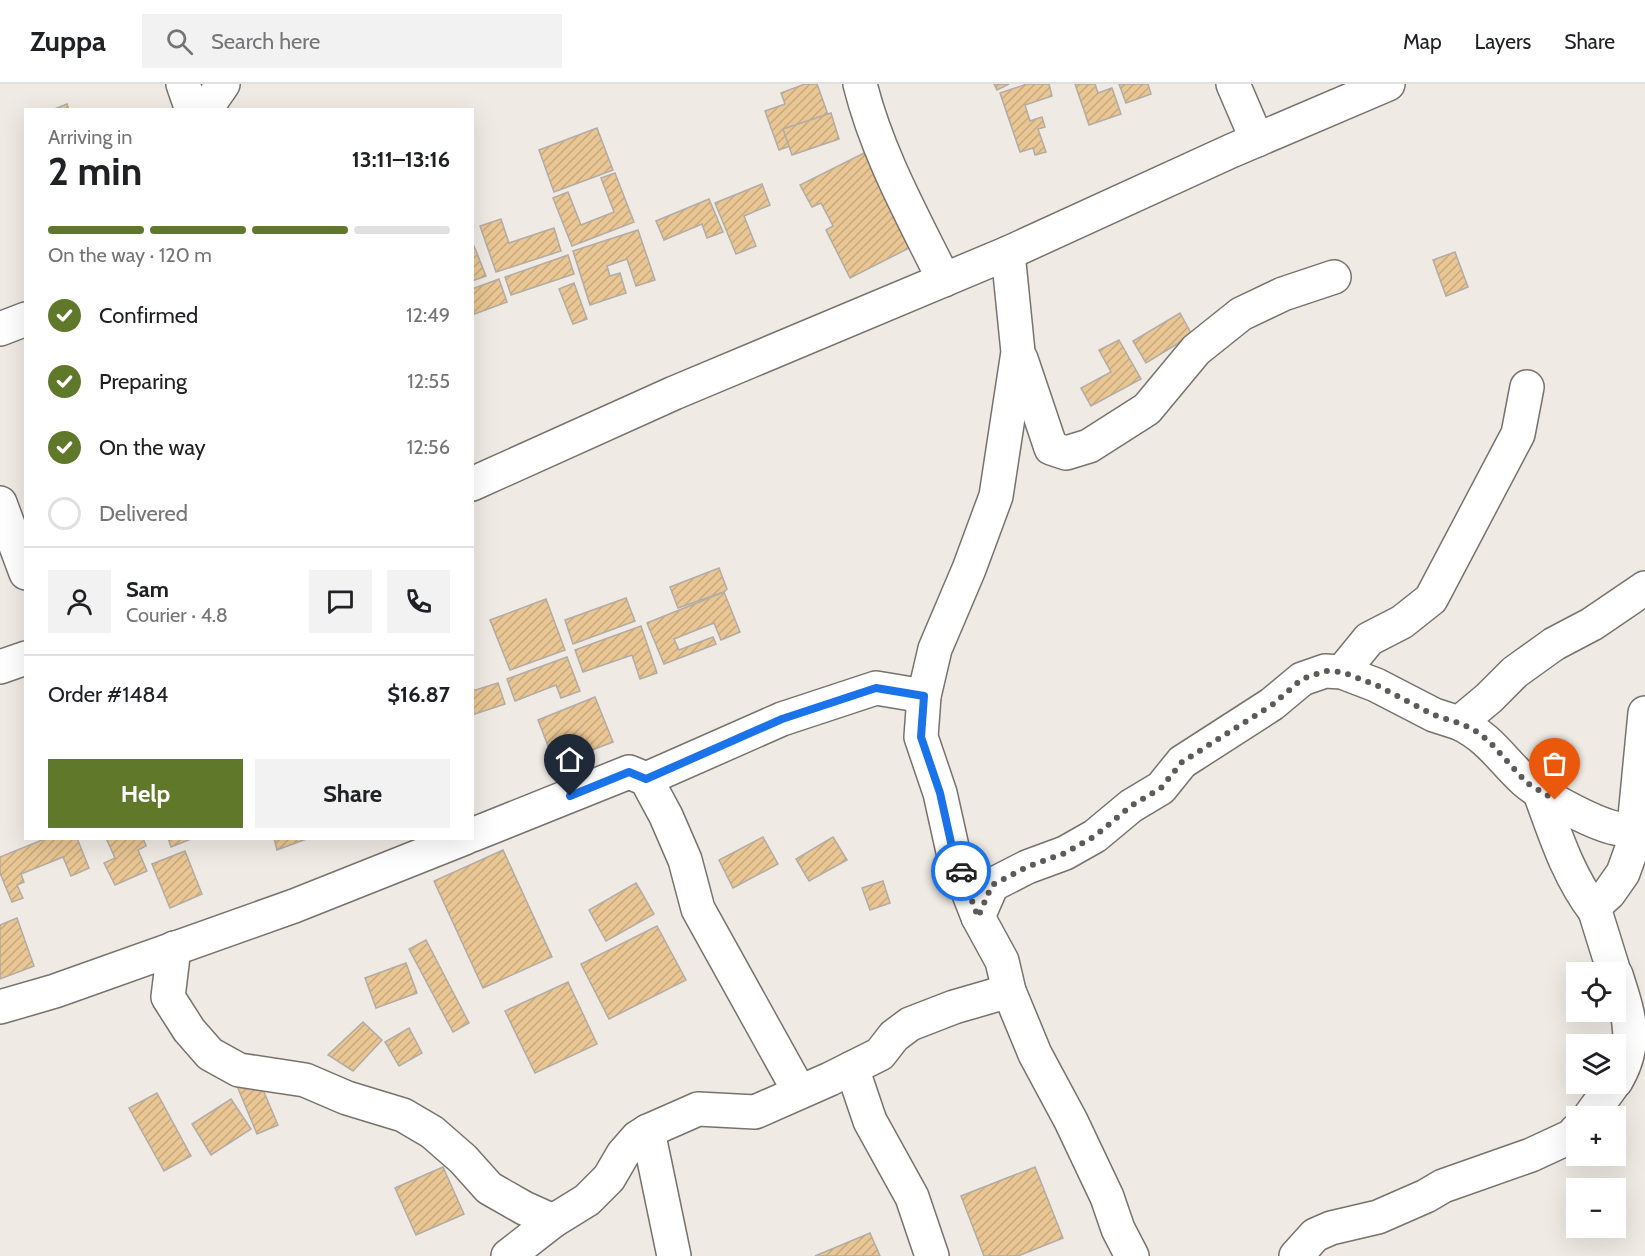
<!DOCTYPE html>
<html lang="en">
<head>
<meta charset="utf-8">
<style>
  :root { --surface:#fff; --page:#f2f2f2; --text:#202124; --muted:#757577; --line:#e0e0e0; --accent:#5f782a }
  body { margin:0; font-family:Cabin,sans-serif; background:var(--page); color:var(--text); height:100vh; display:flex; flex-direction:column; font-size:22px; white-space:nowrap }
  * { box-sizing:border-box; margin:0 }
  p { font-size:20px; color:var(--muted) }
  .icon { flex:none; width:33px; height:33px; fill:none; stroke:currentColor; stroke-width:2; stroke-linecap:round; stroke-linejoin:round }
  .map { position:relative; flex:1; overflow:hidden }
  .panel { position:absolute; left:24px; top:24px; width:450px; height:732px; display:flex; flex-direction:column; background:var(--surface); border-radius:0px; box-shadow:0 6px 24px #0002 }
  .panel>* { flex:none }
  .buttons { position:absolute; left:1566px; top:878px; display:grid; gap:12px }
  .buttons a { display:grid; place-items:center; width:60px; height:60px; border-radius:0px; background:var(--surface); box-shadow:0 6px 24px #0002; font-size:30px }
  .pin { position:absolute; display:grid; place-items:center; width:51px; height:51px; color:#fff; margin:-62px -26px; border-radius:50% 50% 50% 0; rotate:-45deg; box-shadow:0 0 6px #0007 }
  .pin .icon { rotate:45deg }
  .courier { position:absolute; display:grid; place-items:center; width:60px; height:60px; margin:-30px; border:4px solid #1a73e8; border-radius:50%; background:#fff; color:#222; box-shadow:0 2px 8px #0007 }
  .summary em { font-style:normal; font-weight:700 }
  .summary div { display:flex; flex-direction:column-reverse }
  .summary { display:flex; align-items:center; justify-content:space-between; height:102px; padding:0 24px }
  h1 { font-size:39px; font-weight:700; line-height:45px }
  .bar { display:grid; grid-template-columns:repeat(4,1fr); gap:9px 6px; align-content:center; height:72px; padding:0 24px }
  .bar i { height:8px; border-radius:4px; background:var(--line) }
  .bar .current { background:var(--accent) }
  .bar p { grid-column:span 4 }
  .line { display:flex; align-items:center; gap:15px; padding:0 24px; border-top:2px solid var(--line) }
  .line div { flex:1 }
  .round { display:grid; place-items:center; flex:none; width:63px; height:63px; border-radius:0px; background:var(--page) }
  ol { padding:0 24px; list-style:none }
  li { display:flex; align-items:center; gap:18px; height:66px }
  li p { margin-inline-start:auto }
  li .icon { padding:6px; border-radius:50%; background:var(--accent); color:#fff; stroke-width:4 }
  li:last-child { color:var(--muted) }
  li i { width:33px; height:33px; border:3px solid var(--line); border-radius:50% }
  .action { display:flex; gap:12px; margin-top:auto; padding:12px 24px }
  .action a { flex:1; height:69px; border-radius:0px; background:var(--accent); color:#fff; font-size:24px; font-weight:700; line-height:69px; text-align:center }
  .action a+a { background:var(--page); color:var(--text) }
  header { display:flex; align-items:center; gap:36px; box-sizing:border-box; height:84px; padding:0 30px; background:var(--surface); border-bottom:2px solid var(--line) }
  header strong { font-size:28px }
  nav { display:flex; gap:33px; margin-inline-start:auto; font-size:21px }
  .search { width:420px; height:54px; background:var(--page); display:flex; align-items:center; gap:15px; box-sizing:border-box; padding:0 21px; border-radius:0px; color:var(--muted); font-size:22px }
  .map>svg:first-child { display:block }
  .building { fill:url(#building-hatch); stroke:#b1aca6; stroke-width:1.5 }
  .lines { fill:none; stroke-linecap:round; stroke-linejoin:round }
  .street-casing { stroke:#77726c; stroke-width:36 }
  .street { stroke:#fff; stroke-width:33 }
  .done { stroke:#5d5b57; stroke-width:6; stroke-dasharray:0 10.8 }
  .route { stroke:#1a73e8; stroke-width:8 }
</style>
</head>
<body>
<header>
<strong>Zuppa</strong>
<div class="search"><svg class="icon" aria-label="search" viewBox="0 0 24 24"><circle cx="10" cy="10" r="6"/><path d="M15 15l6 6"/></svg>Search here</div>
<nav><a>Map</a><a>Layers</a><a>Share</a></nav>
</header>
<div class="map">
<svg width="1645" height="1172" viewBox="0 0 1645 1172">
  <defs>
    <pattern id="building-hatch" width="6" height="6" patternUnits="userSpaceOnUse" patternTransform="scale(1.5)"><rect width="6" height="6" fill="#e9c693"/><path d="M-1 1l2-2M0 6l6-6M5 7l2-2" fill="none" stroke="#c7a97d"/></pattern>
  </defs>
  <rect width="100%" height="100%" fill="#efeae3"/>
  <!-- building -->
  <g class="building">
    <polygon points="805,0 817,0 835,50 791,66 790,62 779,66 765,27 785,20 781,9"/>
    <polygon points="994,0 1009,0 997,6"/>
    <polygon points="1027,0 1049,0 1052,12 1025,21 1030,37 1042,33 1045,43 1038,45 1046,68 1035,71 1033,64 1020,68 1000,9"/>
    <polygon points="1075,0 1095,0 1098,9 1112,4 1121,30 1089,41"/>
    <polygon points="1119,0 1148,0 1151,10 1126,19"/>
    <polygon points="67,20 69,26 52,26"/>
    <polygon points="831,29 839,55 792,71 783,45"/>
    <polygon points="597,44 613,86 554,108 539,66"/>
    <polygon points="870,66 917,160 850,194 826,146 833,142 821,119 812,123 800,101"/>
    <polygon points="615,89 634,138 572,162 553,114 568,108 581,141 614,128 601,94"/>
    <polygon points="762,100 770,121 744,132 756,162 736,170 715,119"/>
    <polygon points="709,115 723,148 707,154 702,140 664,156 656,137"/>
    <polygon points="501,135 509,159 554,144 561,167 496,188 480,142"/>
    <polygon points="638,146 655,196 636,202 627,175 607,182 610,192 620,189 626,209 590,221 573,167"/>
    <polygon points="472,162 474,162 486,192 472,197"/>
    <polygon points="1455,168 1468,203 1446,212 1433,176"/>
    <polygon points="568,171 574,190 511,211 505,193"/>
    <polygon points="499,195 507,218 472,231 472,205"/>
    <polygon points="574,199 587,235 573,240 559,205"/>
    <polygon points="1180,229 1192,251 1146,279 1133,257"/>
    <polygon points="1119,256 1141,295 1091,322 1081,304 1111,288 1099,266"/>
    <polygon points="719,484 727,505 724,508 678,524 670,503"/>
    <polygon points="724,508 740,548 721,556 714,539 674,555 679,566 713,553 716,560 664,580 647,539"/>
    <polygon points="626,514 635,537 573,560 565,536"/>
    <polygon points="546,515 565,566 510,586 490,536"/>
    <polygon points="641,542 657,589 640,595 632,571 583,588 575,566"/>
    <polygon points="567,573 580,607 561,614 556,601 515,617 507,595"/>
    <polygon points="498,599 505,620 472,631 472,607"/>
    <polygon points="595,613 613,658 555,680 538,636"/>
    <polygon points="763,753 778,780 733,804 719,776"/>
    <polygon points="833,753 847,776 809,797 796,775"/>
    <polygon points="47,754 77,754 89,784 71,792 63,773 21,790 24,798 17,801 23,814 12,818 0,789 0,773"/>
    <polygon points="106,754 143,754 146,762 138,766 147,787 115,801 104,779 115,774"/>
    <polygon points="168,754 191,754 191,755 171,763"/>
    <polygon points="274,754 309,754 277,766"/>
    <polygon points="503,766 552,873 483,904 434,797"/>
    <polygon points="185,767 202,810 170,824 152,780"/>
    <polygon points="883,797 890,819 870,826 862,804"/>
    <polygon points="636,799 654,830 606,857 589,826"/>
    <polygon points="17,834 34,882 0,895 0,841"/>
    <polygon points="657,842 686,896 609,935 581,880"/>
    <polygon points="426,856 469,939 453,948 409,865"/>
    <polygon points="406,879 417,909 376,924 365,894"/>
    <polygon points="568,898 597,960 535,989 505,927"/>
    <polygon points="363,938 382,956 353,987 328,971"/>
    <polygon points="409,944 422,969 399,982 385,958"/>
    <polygon points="258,994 278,1041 257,1050 237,1002"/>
    <polygon points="157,1009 191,1072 164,1087 129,1024"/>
    <polygon points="231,1015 251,1045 211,1071 192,1040"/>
    <polygon points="443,1083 464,1130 416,1151 395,1104"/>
    <polygon points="1035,1083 1063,1154 1018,1172 984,1172 961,1112"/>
    <polygon points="870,1149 880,1172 815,1172"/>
  </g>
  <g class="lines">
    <!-- street casing -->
    <g class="street-casing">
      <g id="street">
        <polyline points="183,0 192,26"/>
        <path d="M860,0C877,69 913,133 944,196"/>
        <polyline points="1233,0 1257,56"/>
        <polyline points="205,26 223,0"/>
        <polyline points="1008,169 1018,268 996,412 969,485 935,565 924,612 921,653 940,709 954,772 978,833 1002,877 1009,907 1035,970 1071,1037 1107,1113 1118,1145 1132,1172"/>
        <polyline points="0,245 26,235"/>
        <polyline points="1021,275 1051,364 1066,369 1089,362 1147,325 1196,266 1241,230 1283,210 1334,193"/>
        <polyline points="472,400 674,309 1008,169 1231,67 1388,0"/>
        <polyline points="0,419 26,489"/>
        <polyline points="0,583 26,574"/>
        <polyline points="1342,588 1369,555 1402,538 1431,515 1518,350 1527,303"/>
        <path d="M1459,639C1491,655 1500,674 1525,697C1542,712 1597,742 1620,745C1624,746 1629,745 1634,745"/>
        <polyline points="646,695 782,635 876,604 924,612"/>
        <path d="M1540,709C1555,750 1568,792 1595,827"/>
        <polyline points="472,751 629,688 646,695 666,732 685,776 698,825 799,1007"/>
        <polyline points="978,833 992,801 1027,783 1065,769 1095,752 1131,722 1161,704 1182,678 1272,620 1302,595 1325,587 1342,588 1376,601 1434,631 1459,639 1489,614 1515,588 1554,560 1592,540 1645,504"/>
        <polyline points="174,864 168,913 189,946 210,970 239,986 305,996 347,1014 403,1031 432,1048 463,1075 489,1104 524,1124 553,1137"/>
        <polyline points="1614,888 1595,827 1599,818 1609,809 1623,789 1632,764 1645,629"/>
        <path d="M1616,891C1629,932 1639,958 1616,997"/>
        <polyline points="0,923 55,907 294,822 465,754"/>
        <polyline points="852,984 870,1037 912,1113 932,1172"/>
        <polyline points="1590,1032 1614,999"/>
        <polyline points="648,1047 674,1172"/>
        <polyline points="508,1172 553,1137 587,1116 609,1094 623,1070 637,1054 648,1047 698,1025 755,1028 830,995 880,970 894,952 910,940 954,923 1009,907"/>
        <polyline points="1296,1172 1315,1151 1331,1144 1378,1133 1426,1112 1443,1102 1531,1071 1572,1052 1576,1047"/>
      </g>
    </g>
    <!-- street -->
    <use href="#street" class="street"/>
  </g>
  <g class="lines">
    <!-- done -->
    <polyline class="done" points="961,787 978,833 992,801 1027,783 1065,769 1095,752 1131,722 1161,704 1182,678 1272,621 1302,595 1325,587 1342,588 1376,601 1434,631 1459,639 1473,645 1489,657 1527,699 1555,716"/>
    <!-- route -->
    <polyline class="route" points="570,712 629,688 646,695 782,635 876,604 924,612 921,653 940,709 954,772 961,787"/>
  </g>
</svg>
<div class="buttons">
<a><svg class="icon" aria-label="locate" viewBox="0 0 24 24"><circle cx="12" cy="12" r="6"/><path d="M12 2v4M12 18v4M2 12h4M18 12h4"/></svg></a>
<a><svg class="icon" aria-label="layers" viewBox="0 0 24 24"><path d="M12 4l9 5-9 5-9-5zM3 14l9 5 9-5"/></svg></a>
<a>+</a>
<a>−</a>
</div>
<div class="pin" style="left:1555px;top:716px;background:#ea580c"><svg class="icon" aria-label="bag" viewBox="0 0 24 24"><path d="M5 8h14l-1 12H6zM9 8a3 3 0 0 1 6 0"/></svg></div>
<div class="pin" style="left:570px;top:712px;background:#1f2937"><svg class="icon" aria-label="home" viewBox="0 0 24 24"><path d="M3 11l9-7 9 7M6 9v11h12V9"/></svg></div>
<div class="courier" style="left:961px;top:787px"><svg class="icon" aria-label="car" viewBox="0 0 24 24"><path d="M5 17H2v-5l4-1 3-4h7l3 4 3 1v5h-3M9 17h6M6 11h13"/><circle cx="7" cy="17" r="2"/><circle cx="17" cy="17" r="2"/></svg></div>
<section class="panel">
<div class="summary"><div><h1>2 min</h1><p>Arriving in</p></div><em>13:11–13:16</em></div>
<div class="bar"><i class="current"></i><i class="current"></i><i class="current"></i><i></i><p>On the way · 120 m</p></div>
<ol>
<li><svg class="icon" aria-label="check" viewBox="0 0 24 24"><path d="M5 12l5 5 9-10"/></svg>Confirmed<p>12:49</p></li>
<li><svg class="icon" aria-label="check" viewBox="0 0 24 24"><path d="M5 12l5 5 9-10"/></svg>Preparing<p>12:55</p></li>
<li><svg class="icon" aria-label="check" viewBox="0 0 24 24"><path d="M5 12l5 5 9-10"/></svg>On the way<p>12:56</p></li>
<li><i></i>Delivered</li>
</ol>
<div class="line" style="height:108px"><a class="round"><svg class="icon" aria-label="person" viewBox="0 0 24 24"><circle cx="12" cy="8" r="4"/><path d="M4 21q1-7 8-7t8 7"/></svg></a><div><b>Sam</b><p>Courier · 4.8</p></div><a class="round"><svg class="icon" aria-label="chat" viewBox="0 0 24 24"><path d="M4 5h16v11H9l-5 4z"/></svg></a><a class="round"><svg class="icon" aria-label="phone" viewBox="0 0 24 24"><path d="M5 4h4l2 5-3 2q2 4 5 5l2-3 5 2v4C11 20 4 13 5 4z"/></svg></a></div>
<div class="line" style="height:78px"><div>Order #1484</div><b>$16.87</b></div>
<div class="action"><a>Help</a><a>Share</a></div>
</section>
</div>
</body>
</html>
